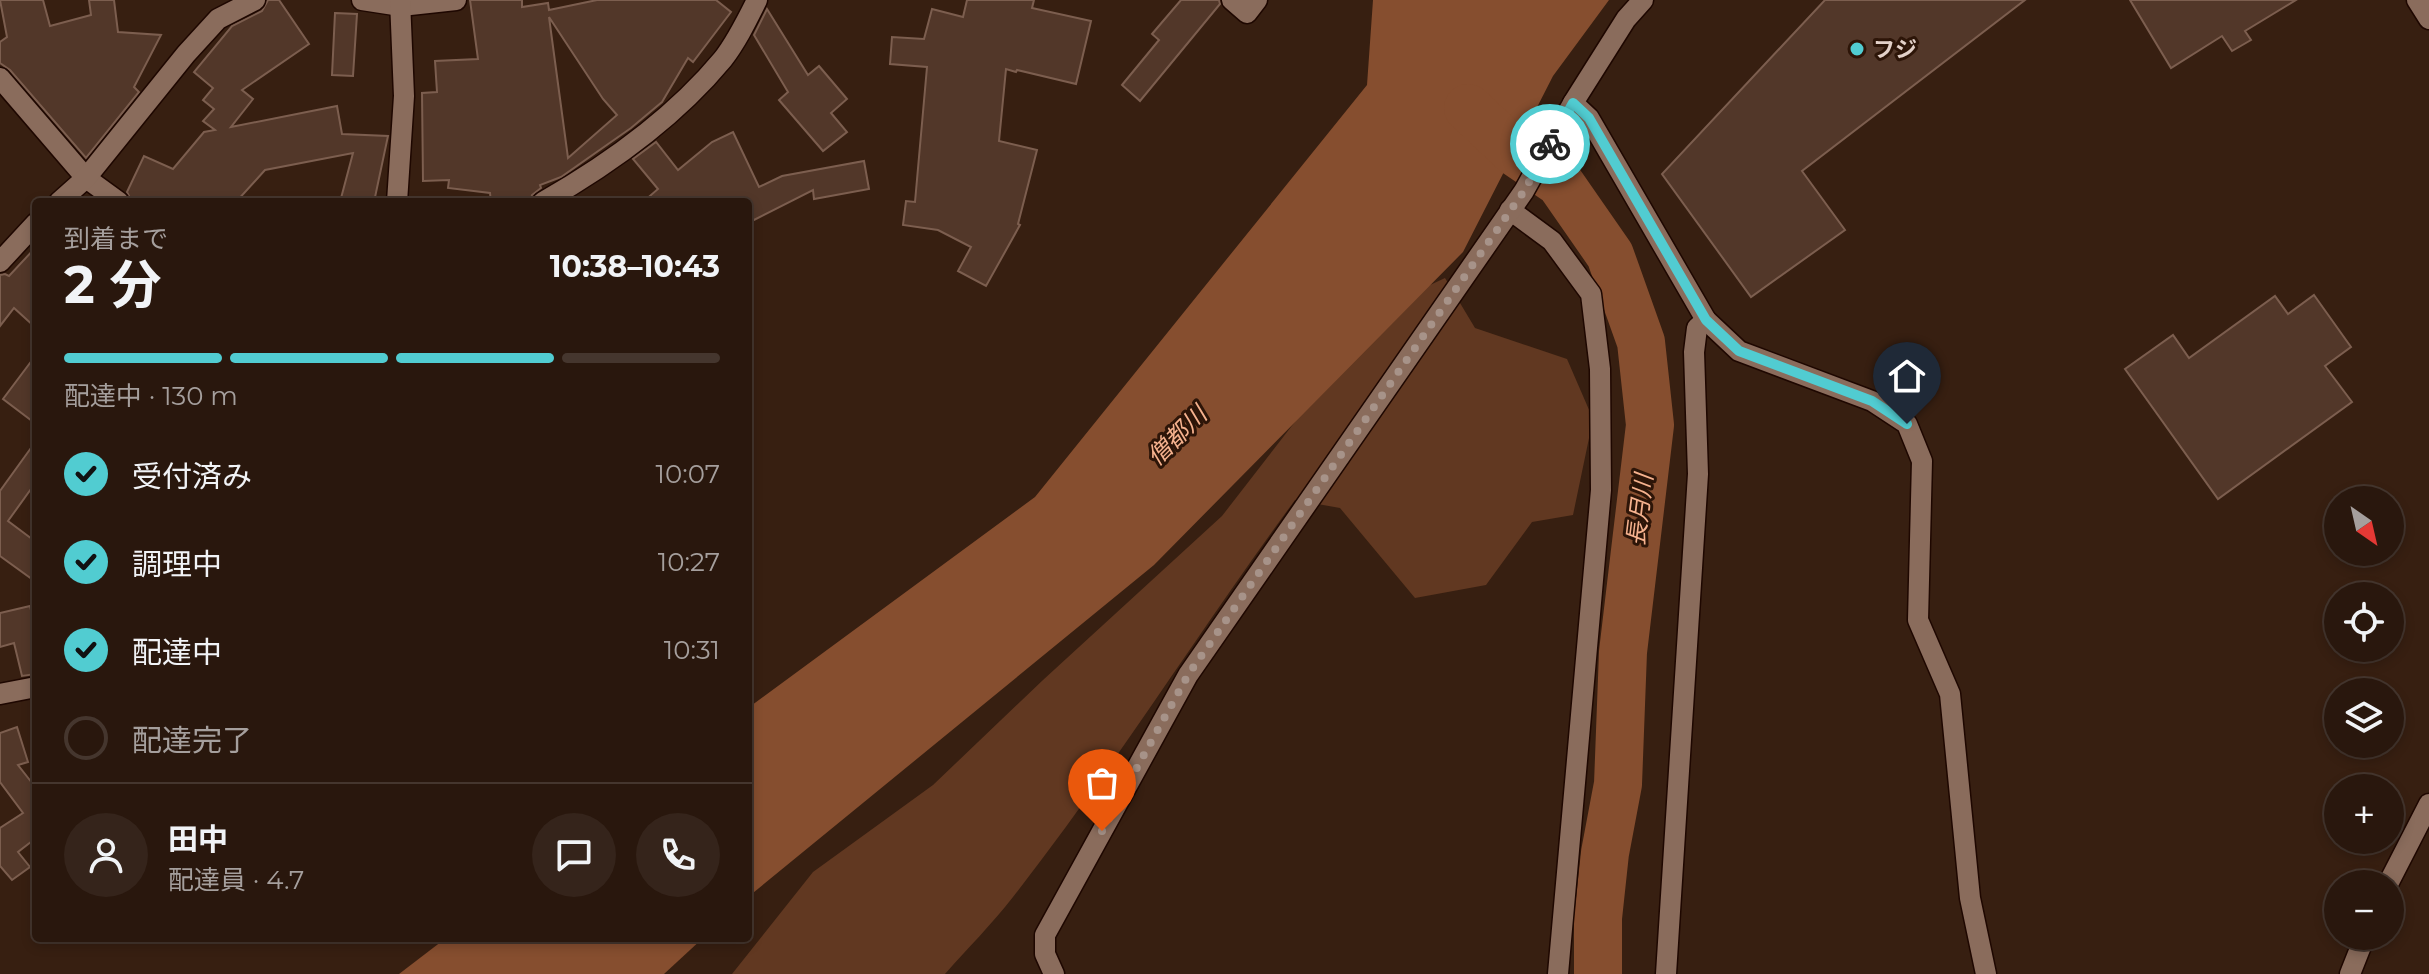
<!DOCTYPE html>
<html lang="ja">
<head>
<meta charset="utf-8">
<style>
  :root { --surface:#29170d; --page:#35241b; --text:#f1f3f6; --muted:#a59f9d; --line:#45362e; --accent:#51ccd1 }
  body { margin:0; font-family:Montserrat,"Noto Sans JP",sans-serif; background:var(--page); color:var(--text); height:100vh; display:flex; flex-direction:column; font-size:30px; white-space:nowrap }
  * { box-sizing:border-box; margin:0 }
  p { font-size:26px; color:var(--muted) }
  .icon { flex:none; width:44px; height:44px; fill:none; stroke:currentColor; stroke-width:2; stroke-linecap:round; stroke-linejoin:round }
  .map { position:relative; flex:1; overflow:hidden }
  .details { position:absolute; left:32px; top:198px; width:720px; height:744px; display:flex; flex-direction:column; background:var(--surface); border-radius:8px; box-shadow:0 4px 12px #0003,0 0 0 2px var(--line) }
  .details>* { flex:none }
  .needle { width:52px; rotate:146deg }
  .controls { position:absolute; left:2324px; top:486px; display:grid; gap:16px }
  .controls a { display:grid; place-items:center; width:80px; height:80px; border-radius:50%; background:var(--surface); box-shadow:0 4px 12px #0003,0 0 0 2px var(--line); font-size:40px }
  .pin { position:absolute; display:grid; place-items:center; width:68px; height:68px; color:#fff; margin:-82px -34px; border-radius:50% 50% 50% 0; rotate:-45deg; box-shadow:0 0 8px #0007 }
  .pin .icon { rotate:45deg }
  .courier { position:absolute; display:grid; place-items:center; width:80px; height:80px; margin:-40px; border:6px solid #51ccd1; border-radius:50%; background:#fff; color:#222; box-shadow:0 2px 10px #0007 }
  .summary em { font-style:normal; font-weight:700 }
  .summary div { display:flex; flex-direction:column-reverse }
  .summary { display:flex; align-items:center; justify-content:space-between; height:136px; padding:0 32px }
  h1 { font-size:52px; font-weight:700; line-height:60px }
  .bar { display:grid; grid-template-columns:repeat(4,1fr); gap:12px 8px; align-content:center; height:96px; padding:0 32px }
  .bar i { height:10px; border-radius:6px; background:var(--line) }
  .bar .active { background:var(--accent) }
  .bar p { grid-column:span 4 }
  .line { display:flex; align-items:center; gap:20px; padding:0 32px; border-top:2px solid var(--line) }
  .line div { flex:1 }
  .round { display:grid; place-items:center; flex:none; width:84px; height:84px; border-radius:42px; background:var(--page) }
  ol { padding:0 32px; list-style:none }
  li { display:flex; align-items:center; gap:24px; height:88px }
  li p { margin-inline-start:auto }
  li .icon { padding:8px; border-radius:50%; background:var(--accent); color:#111; stroke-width:4 }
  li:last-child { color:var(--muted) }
  li i { width:44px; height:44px; border:4px solid var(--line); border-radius:50% }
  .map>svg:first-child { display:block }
  .green { fill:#613821 }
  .water { fill:#864e2f }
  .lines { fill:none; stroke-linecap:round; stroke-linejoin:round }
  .river { stroke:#864e2f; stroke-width:48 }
  .building { fill:#523729; stroke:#7c5e4f; stroke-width:2; fill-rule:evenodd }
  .minor-casing { stroke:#1e0700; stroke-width:23 }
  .secondary-casing { stroke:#1e0700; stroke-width:23 }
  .minor { stroke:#8a6c5c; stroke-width:20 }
  .secondary { stroke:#8a6c5c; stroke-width:20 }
  .done { stroke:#a79389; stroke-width:8; stroke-dasharray:0 14.4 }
  .route { stroke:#51ccd1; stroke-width:10 }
  .poi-dot { fill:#51ccd1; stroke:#2d1508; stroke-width:3 }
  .labels { text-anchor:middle; stroke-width:6; stroke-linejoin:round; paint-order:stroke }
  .poi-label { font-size:22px; font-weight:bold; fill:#e3d1c9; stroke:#2d1508; text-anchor:start }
  .water-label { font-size:24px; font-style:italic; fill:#f6b28e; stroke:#2d1508 }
</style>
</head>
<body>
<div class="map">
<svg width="2429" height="974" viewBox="0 0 2429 974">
  <rect width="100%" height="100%" fill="#371f11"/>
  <!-- green -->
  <path class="green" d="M1445,278L1475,328L1567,359L1593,419L1573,515L1532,522L1486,585L1415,598L1340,508L1295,500C1199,631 1113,769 1013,897C992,924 968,948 945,974H732L813,872L933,785L1043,680L1222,516L1360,338L1413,293Z"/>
  <!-- water -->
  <g class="water">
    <polygon points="1373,0 1609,0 1553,76 1463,252 1154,565 748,897 748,708 1035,497 1367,85"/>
    <polygon points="446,938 703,938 664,974 399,974"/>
  </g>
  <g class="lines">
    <!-- river -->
    <polyline class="river" points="1468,108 1516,153 1560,183 1610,255 1641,342 1650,425 1623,652 1618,784 1605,853 1598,918 1598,974"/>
  </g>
  <!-- building -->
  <g class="building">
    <polygon points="0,0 43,0 50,26 91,15 89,0 114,0 118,32 161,35 134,87 139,92 86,158 10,70 0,63 0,42 7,37"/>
    <polygon points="268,0 279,0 309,44 242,90 253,99 231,127 337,106 342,134 388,136 374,202 340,202 353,153 265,170 236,202 132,202 127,192 144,156 173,169 204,132 215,130 203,121 214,109 203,100 213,88 194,72 232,26 262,11"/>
    <path d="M470,0H522V7L548,3L549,10L597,0H716L731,12L693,62L688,58L662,102L631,128L561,177L540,185L541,188L532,195L530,202H491L490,193L448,188L449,180L423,181L422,93L437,92L435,61L478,59ZM549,17L603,99L617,115L568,158Z"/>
    <polygon points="967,0 1034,0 1032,8 1091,21 1076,84 1017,70 1016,72 1006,69 999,141 1037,150 1018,224 1020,225 986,286 958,271 971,247 938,230 903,225 906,201 915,202 927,67 890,64 892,37 924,39 932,9 963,17"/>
    <polygon points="1181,0 1219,0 1220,4 1140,101 1122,85 1159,40 1152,34"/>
    <polygon points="1825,0 2025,0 1802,171 1845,230 1751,297 1662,174"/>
    <polygon points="2130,0 2296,0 2245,31 2251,40 2232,51 2222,36 2171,68"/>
    <polygon points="767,9 808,75 819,66 847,99 831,113 847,132 823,151 779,100 788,92 754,35"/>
    <polygon points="335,13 357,14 353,76 332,75"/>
    <polygon points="733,132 759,187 782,176 864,161 869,189 814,199 813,190 748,223 748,202 643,202 658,189 633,159 656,142 678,170 712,142"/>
    <polygon points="36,247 36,328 14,308 0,326 0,275 5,274 9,276"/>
    <polygon points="2314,295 2351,347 2325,366 2352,402 2218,499 2125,369 2173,335 2189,358 2275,296 2288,314"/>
    <polygon points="36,355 36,424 3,399"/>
    <polygon points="36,441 36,482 8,521 36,542 36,582 0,556 0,491"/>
    <polygon points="30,606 36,631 36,674 22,676 14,643 0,647 0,613"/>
    <polygon points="17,727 28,762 18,765 36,788 36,838 18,852 30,867 12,880 0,866 0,828 23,813 0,782 0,733"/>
  </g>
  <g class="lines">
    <!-- minor casing -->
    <g class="minor-casing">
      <g id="minor">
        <polyline points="362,0 401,6 456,0"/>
        <polyline points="1232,0 1247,13 1257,0"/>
        <polyline points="0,78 86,178 119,202"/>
        <polyline points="1573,103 1589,118 1706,320 1739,351 1872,401 1907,424 1922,461 1918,620 1950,694 1970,898 1986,974"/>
        <polyline points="59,202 86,178 186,54 218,19 255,0"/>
        <polyline points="397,202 404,96 400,0"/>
        <path d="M543,202C608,165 675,117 723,59C737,41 747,20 757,0"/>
        <polyline points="1510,210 1552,241 1591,294 1600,369 1601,490 1558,974"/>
        <polyline points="0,262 36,223"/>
        <polyline points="0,694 36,687"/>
        <polyline points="1054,974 1045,954 1045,935 1188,675 1524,191 1573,103 1626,19 1643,0"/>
        <polyline points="1666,974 1698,474 1694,352 1697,328 1706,320"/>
      </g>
    </g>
    <!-- secondary casing -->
    <g class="secondary-casing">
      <g id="secondary">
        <polyline points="2417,0 2429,19"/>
        <polyline points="2388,884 2429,804"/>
        <polyline points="2350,974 2365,936"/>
      </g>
    </g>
    <!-- minor -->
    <use href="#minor" class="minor"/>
    <!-- secondary -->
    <use href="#secondary" class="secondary"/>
  </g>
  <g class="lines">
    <!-- done -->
    <polyline class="done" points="1102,831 1188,675 1524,191 1550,144"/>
    <!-- route -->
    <polyline class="route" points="1550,144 1573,103 1589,118 1706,320 1739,351 1872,401 1907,424"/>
  </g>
  <!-- markers -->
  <circle class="poi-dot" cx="1857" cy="49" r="8"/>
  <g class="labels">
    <!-- poi labels -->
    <g class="poi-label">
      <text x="1873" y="57">フジ</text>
    </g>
    <!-- water labels -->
    <g class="water-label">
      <text transform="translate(1177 436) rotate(-45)" y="8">僧都川</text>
      <text transform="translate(1640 510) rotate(-83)" y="8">長月川</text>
    </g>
  </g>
</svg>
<div class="controls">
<a><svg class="needle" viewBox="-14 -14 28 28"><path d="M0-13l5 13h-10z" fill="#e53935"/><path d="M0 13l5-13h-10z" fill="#a59f9d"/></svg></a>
<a><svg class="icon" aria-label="locate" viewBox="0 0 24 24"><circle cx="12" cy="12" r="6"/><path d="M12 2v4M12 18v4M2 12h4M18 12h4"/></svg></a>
<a><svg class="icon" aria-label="layers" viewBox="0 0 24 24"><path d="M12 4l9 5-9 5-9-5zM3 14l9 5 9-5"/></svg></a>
<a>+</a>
<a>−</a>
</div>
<div class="pin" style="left:1102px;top:831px;background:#ea580c"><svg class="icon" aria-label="bag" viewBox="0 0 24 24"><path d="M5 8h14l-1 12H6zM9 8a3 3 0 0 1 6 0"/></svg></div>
<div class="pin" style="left:1907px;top:424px;background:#1f2937"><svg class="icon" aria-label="home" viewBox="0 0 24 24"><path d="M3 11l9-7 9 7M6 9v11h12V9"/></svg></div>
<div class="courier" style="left:1550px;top:144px"><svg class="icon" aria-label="bike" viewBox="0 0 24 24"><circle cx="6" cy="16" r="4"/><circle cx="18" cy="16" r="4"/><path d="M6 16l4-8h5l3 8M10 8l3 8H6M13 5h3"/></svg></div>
<section class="details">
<div class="summary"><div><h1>2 分</h1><p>到着まで</p></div><em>10:38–10:43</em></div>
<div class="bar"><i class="active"></i><i class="active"></i><i class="active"></i><i></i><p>配達中 · 130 m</p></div>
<ol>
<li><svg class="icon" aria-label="check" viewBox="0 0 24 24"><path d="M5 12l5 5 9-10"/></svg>受付済み<p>10:07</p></li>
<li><svg class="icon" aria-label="check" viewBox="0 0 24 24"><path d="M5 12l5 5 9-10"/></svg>調理中<p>10:27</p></li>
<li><svg class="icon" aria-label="check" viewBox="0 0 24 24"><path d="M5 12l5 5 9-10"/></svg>配達中<p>10:31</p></li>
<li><i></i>配達完了</li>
</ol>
<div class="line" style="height:144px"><a class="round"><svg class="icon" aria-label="person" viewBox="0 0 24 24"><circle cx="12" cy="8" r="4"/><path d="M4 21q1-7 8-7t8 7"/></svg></a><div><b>田中</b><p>配達員 · 4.7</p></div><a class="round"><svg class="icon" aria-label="chat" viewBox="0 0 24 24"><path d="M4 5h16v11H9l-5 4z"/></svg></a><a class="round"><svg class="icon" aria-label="phone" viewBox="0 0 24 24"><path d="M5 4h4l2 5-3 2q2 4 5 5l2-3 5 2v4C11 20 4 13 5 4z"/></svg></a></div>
</section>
</div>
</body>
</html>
